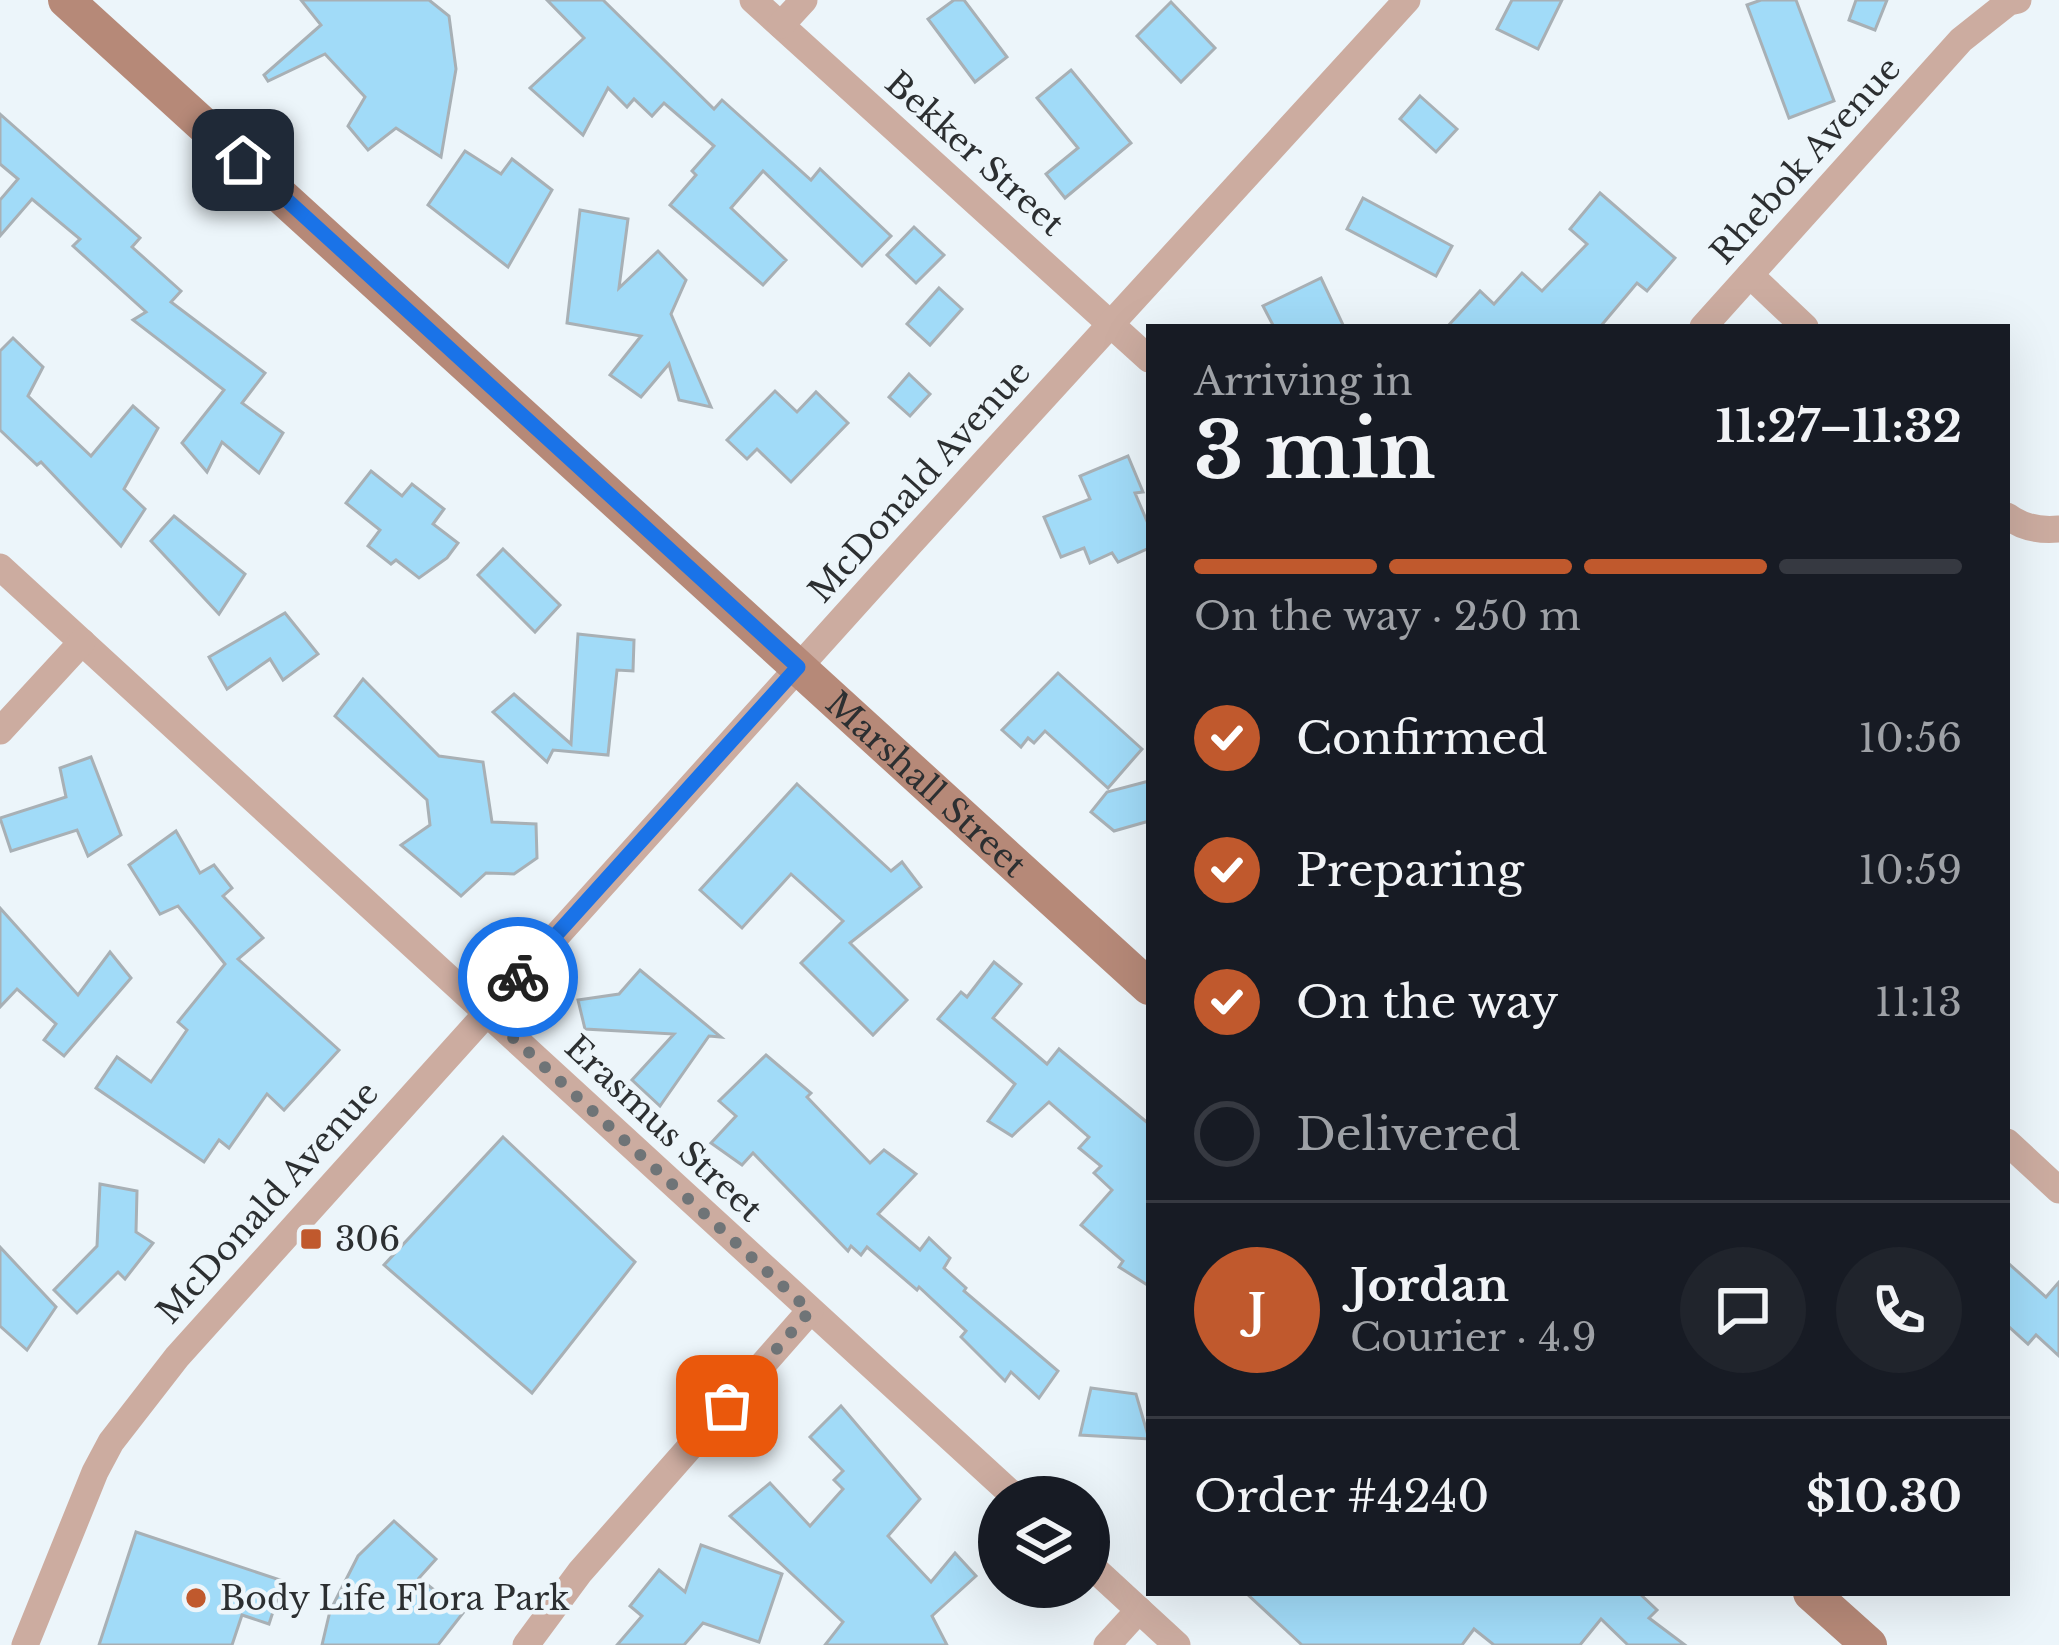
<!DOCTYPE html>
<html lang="en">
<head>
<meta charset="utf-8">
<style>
  :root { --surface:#171b24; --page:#20242c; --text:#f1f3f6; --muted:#9ea1a6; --line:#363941; --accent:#c0592d }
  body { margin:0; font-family:"Libre Baskerville",serif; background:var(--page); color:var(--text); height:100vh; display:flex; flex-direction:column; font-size:45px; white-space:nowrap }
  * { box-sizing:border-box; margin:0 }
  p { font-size:39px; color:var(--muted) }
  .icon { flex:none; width:66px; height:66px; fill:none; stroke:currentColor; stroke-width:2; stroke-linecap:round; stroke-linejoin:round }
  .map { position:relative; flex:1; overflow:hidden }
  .side { position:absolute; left:1146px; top:324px; width:864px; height:1272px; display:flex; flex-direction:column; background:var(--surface); border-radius:0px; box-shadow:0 12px 48px #0002 }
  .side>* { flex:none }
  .tools { position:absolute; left:978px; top:1476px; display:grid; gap:24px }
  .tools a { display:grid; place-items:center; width:132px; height:132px; border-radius:50%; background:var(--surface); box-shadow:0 12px 48px #0002; font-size:60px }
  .pin { position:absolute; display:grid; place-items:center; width:102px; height:102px; color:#fff; margin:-51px; border-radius:24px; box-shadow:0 6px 18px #0006 }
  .courier { position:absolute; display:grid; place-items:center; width:120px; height:120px; margin:-60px; border:9px solid #1a73e8; border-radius:50%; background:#fff; color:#222; box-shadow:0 3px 15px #0007 }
  .overview em { font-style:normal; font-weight:700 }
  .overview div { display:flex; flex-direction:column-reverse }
  .overview { display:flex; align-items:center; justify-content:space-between; height:204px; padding:0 48px }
  h1 { font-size:78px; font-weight:700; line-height:90px }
  .bar { display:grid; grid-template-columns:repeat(4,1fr); gap:18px 12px; align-content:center; height:144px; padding:0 48px }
  .bar i { height:15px; border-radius:9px; background:var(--line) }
  .bar .current { background:var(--accent) }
  .bar p { grid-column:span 4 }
  .line { display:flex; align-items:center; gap:30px; padding:0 48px; border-top:3px solid var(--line) }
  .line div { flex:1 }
  .round { display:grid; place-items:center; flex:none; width:126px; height:126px; border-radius:63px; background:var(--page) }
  ol { padding:0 48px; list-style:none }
  li { display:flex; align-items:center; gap:36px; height:132px }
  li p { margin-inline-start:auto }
  li .icon { padding:12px; border-radius:50%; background:var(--accent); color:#fff; stroke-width:4 }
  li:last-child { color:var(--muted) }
  li i { width:66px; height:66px; border:6px solid var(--line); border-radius:50% }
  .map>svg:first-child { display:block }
  .building { fill:#a1dbf8; stroke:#a8b0b5; stroke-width:3 }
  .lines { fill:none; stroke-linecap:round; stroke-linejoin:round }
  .street { stroke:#ccaca0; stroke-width:27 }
  .secondary { stroke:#b68978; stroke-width:36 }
  .done { stroke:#6f7477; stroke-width:12; stroke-dasharray:0 21.6 }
  .route { stroke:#1a73e8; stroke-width:15 }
  .poi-dot { fill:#c0592d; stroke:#ecf5fa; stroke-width:4.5 }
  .labels { text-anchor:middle; stroke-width:9; stroke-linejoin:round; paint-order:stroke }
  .street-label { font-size:33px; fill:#2c2f31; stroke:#ecf5fa }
  .poi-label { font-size:33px; fill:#2c2f31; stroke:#ecf5fa; text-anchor:start }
</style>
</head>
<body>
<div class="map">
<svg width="2059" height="1645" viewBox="0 0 2059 1645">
  <rect width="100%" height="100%" fill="#ecf5fa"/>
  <!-- building -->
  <g class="building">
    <polygon points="301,0 429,0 449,16 456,69 441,157 396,128 368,150 348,126 365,97 325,54 268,81 264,75 321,25"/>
    <polygon points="547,0 603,0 714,109 722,100 811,180 820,169 891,236 862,266 763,171 731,208 786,260 763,285 670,205 696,175 692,171 714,146 664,103 652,116 634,99 627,107 608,88 583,135 530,88 584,38"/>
    <polygon points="954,0 964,0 1007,57 975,82 928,19"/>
    <polygon points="1512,0 1562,0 1538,49 1497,29"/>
    <polygon points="1761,0 1796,0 1834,101 1789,118 1747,5"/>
    <polygon points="1856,0 1887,0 1875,30 1849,20"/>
    <polygon points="1171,2 1215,48 1181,82 1137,36"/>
    <polygon points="1071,70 1131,143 1065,198 1046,174 1078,148 1037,98"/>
    <polygon points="1420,96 1457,129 1436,152 1400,119"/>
    <polygon points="0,114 140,238 132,247 181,291 171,302 265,373 242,403 283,433 259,473 222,442 207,472 182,443 224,390 133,320 146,312 73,246 80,239 32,199 0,236 0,200 18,179 0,164"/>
    <polygon points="465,151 501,174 512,159 552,190 508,267 428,205"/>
    <polygon points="1600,193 1675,258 1647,291 1637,283 1600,327 1447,327 1480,291 1494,304 1522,273 1542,291 1587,244 1570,229"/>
    <polygon points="1363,198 1452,246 1436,276 1347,229"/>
    <polygon points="580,210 628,219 619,288 658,251 686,280 671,314 711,407 679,400 669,364 641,397 610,375 641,336 567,323"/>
    <polygon points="914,227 944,255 916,283 887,255"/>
    <polygon points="1321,278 1344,327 1274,327 1263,306"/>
    <polygon points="939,288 962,309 930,345 907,324"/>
    <polygon points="13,338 43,367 28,396 91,456 133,406 158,428 124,489 145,509 121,546 41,462 37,465 0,430 0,351"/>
    <polygon points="909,374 930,394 910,416 889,397"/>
    <polygon points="775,391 797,412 816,392 848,423 791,482 757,449 747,459 727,440"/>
    <polygon points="1128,456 1143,492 1135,493 1149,526 1149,548 1118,562 1112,553 1090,563 1084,548 1061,557 1044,517 1090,499 1080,476"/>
    <polygon points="371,471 402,496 412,484 444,509 433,524 458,543 447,558 419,578 396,560 391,564 368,546 380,530 346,503"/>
    <polygon points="174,516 245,574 219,614 151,541"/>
    <polygon points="503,549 560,605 535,632 478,575"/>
    <polygon points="285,613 318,654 283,680 270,659 227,689 209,657"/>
    <polygon points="578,634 634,640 633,671 617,670 608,755 553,750 547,762 493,712 514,694 571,744"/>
    <polygon points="1058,673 1142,749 1108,788 1045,731 1034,743 1028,738 1021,747 1002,730"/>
    <polygon points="363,679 439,756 483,762 492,822 536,824 537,858 514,874 486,873 461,896 401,845 430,825 427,800 335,716"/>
    <polygon points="91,757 121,835 88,856 77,830 11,851 0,818 66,797 60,768"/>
    <polygon points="1149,781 1149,821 1114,831 1091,812 1107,792"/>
    <polygon points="797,784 891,871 902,862 921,887 850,943 907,1000 873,1035 801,963 843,921 791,874 742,928 700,890"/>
    <polygon points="176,831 200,873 214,865 232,888 223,896 263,938 238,959 339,1050 284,1110 267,1094 229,1148 219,1140 204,1162 96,1088 117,1057 151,1082 187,1030 178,1022 225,964 178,906 160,914 129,865"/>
    <polygon points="0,908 78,995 110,952 131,978 64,1056 44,1040 56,1024 17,989 0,1007"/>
    <polygon points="994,962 1021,984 993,1018 1047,1064 1059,1049 1149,1124 1149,1286 1119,1267 1123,1261 1081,1225 1112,1190 1094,1173 1101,1166 1079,1148 1089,1137 1049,1102 1012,1136 988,1121 1015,1084 938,1019 961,992 967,997"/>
    <polygon points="640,970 721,1037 709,1036 660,1106 632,1080 674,1034 585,1029 578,1000 619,994"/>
    <polygon points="766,1055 811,1093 807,1097 870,1163 884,1150 916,1174 878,1214 920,1250 929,1238 950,1258 944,1268 966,1288 964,1291 1058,1371 1039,1398 1011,1372 1005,1381 961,1337 966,1331 919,1287 917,1290 867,1247 861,1255 851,1246 848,1251 753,1153 742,1165 711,1143 736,1116 719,1101"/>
    <polygon points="503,1137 635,1262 532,1393 384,1265"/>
    <polygon points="100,1184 137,1191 136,1232 153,1243 125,1279 118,1272 77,1313 54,1290 97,1246"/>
    <polygon points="0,1247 56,1307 27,1350 0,1326"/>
    <polygon points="2007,1262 2046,1297 2059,1282 2059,1356 2036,1335 2028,1344 2007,1325"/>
    <polygon points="1091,1388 1136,1394 1149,1439 1080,1435"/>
    <polygon points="841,1406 920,1499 888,1536 931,1582 955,1553 976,1576 932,1616 947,1645 825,1645 843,1622 730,1516 770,1483 810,1526 843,1489 834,1480 843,1471 810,1437"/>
    <polygon points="394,1521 436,1559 419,1578 463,1613 438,1645 322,1645 330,1611 358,1556"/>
    <polygon points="136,1532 283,1581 269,1624 242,1615 232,1645 99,1645"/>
    <polygon points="701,1545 782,1574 759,1642 703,1623 684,1645 617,1645 642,1616 630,1606 659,1570 685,1592"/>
    <polygon points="1246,1593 1639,1593 1657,1610 1649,1618 1685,1645 1628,1645 1601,1619 1580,1645 1494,1645 1474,1629 1462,1645 1302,1645"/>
  </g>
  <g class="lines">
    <!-- street -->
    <g class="street">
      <polyline points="753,0 1149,359"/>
      <polyline points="781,25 804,0"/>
      <polyline points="1750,275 1805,327"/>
      <polyline points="1703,327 1961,40 2009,2 2018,0"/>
      <path d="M2007,516C2022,527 2040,531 2059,529"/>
      <polyline points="0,567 1015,1497"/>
      <polyline points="0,731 82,642"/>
      <polyline points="2007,1142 2059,1190"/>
      <polyline points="1089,1564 1177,1645"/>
      <polyline points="25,1645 95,1472 111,1442 177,1357 907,547 1407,0"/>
      <polyline points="526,1645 580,1572 810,1311"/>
      <polyline points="1107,1645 1139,1610"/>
    </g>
    <!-- secondary -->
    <g class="secondary">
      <path id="s1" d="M66,0L1149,987"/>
      <polyline points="1811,1593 1869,1645"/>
    </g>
  </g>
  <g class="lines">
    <!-- done -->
    <polyline class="done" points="518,977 485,1012 810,1311 727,1406"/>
    <!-- route -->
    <polyline class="route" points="243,160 798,667 518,977"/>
  </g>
  <!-- markers -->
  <g class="poi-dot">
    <rect x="299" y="1227" width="24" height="24" rx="6"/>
    <circle cx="196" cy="1598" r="12"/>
  </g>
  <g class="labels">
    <!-- street labels -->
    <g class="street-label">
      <text transform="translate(975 153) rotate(42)" y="12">Bekker Street</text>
      <text transform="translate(1805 160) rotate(-48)" y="12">Rhebok Avenue</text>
      <text transform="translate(919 481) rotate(-48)" y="12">McDonald Avenue</text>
      <text dy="12" stroke="none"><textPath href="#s1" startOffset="1164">Marshall Street</textPath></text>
      <text transform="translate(664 1128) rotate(43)" y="12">Erasmus Street</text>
      <text transform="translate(267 1202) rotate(-48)" y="12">McDonald Avenue</text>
    </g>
    <!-- poi labels -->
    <g class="poi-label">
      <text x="335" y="1251">306</text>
      <text x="220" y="1610">Body Life Flora Park</text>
    </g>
  </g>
</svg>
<div class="tools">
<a><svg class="icon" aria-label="layers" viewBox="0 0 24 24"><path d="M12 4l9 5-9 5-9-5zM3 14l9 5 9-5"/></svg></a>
</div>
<div class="pin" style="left:727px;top:1406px;background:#ea580c"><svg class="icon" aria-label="bag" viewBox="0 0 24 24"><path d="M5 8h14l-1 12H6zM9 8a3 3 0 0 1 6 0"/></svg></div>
<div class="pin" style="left:243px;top:160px;background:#1f2937"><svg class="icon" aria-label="home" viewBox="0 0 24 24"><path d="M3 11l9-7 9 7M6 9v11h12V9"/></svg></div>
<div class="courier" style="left:518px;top:977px"><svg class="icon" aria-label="bike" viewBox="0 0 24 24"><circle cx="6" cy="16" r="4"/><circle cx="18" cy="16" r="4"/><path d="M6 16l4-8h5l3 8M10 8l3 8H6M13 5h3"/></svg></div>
<section class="side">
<div class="overview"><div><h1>3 min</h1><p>Arriving in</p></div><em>11:27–11:32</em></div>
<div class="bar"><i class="current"></i><i class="current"></i><i class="current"></i><i></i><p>On the way · 250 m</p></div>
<ol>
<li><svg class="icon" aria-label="check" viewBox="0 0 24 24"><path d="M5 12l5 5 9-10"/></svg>Confirmed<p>10:56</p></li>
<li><svg class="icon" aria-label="check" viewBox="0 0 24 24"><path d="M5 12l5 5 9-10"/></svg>Preparing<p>10:59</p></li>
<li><svg class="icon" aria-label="check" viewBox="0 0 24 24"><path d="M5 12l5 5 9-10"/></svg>On the way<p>11:13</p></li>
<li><i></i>Delivered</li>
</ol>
<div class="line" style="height:216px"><b class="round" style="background:var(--accent);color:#fff">J</b><div><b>Jordan</b><p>Courier · 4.9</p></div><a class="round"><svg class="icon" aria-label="chat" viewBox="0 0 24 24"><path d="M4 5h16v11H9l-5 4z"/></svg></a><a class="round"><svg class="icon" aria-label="phone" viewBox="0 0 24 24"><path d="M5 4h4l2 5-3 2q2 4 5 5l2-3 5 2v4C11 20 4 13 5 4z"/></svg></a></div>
<div class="line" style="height:156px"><div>Order #4240</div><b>$10.30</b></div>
</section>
</div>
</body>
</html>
